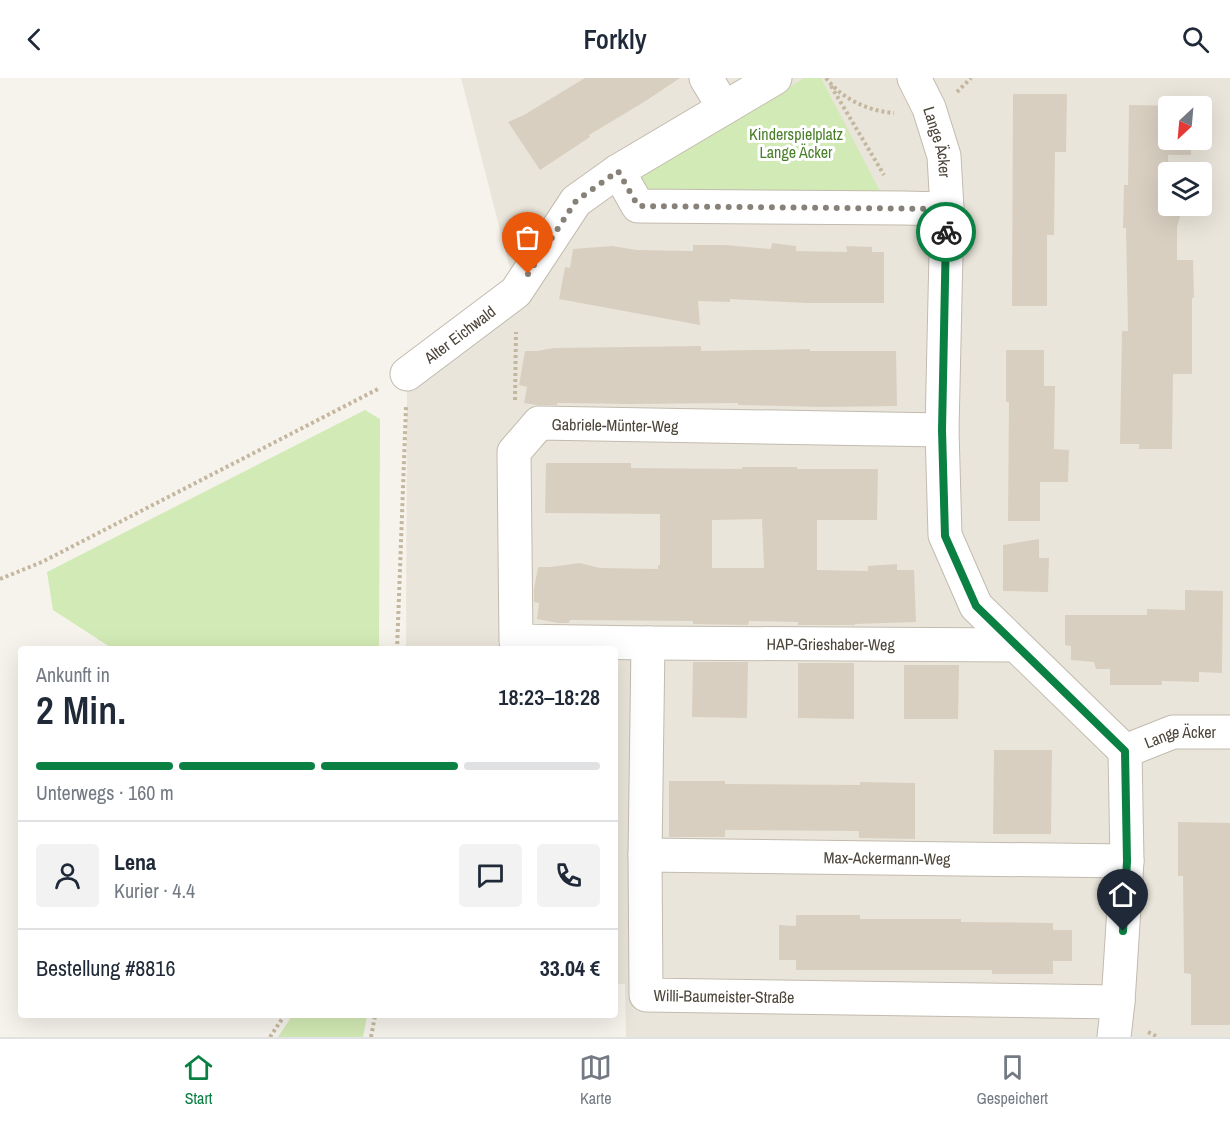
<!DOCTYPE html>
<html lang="de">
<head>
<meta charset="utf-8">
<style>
  :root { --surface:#fff; --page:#f2f2f3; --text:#1f2937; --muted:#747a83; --line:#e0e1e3; --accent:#0b8043 }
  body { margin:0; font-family:"Archivo Narrow",sans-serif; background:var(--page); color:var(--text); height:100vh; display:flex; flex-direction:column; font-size:22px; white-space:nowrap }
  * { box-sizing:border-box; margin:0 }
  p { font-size:20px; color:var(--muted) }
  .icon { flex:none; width:33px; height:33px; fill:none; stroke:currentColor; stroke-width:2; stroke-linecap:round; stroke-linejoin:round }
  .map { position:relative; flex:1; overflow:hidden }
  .sheet { position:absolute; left:18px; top:568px; width:600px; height:372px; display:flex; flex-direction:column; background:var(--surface); border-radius:6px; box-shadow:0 6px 24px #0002 }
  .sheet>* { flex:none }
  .needle { width:39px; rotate:206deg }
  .fabs { position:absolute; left:1158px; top:18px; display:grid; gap:12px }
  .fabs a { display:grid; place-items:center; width:54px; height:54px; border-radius:6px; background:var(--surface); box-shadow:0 6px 24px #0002; font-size:30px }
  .pin { position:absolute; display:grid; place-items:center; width:51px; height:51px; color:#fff; margin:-62px -26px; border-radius:50% 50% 50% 0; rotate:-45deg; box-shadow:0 0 6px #0007 }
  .pin .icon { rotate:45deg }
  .courier { position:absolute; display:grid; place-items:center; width:60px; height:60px; margin:-30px; border:4px solid #0b8043; border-radius:50%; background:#fff; color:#222; box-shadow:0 2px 8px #0007 }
  .headline em { font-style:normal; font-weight:600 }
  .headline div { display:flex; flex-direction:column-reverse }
  .headline { display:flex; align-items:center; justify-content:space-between; height:102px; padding:0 18px }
  h1 { font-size:39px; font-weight:600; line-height:45px }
  .bar { display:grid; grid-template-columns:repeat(4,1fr); gap:9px 6px; align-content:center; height:72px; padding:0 18px }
  .bar i { height:8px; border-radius:4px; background:var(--line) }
  .bar .selected { background:var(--accent) }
  .bar p { grid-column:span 4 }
  .line { display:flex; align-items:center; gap:15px; padding:0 18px; border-top:2px solid var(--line) }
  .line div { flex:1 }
  .round { display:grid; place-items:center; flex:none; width:63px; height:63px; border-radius:6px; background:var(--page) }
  header { display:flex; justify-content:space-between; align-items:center; height:78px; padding:0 18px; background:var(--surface); font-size:27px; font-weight:600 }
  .tabs { display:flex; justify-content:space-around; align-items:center; height:84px; border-top:2px solid var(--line); background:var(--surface); font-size:16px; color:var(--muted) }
  .tabs a { display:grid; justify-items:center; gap:3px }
  .tabs .selected { color:var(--accent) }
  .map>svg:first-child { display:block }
  .residential { fill:#eae5da; fill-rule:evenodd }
  .green { fill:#d2eab5 }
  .building { fill:#d8cfc1; fill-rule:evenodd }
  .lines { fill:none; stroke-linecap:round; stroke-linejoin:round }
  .minor-casing { stroke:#c2bbae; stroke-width:35 }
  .path { stroke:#c4b79f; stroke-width:4; stroke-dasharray:3 3; stroke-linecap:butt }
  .minor { stroke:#fff; stroke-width:33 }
  .done { stroke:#878178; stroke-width:6; stroke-dasharray:0 10.8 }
  .route { stroke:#0b8043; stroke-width:8 }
  .labels { text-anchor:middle; stroke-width:6; stroke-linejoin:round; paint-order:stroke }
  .park-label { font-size:16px; fill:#4a7f2a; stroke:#fff }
  .street-label { font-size:16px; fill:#4b4439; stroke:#fff }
</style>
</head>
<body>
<header><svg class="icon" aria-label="back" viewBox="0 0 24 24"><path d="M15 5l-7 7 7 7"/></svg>Forkly<svg class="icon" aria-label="search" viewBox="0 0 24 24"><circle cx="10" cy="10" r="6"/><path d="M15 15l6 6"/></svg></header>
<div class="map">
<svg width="1230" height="959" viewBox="0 0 1230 959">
  <rect width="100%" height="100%" fill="#f6f3ec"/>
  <!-- residential -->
  <path class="residential" d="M461,0H1230V959H626L625,906H615V572H406L407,296L516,214ZM1168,28H1202V62H1168ZM1168,94H1202V128H1168Z"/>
  <!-- green -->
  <g class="green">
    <polygon points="804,0 821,0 881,115 642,117 638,101 745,37"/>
    <polygon points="365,332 380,341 379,571 113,571 53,532 47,494"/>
    <polygon points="292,938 367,938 363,959 278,959"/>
  </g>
  <!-- building -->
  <g class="building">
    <polygon points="585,0 680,0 644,24 589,57 590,59 540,92 508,44 524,37"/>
    <polygon points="1013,16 1067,16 1066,74 1055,74 1054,157 1047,157 1047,228 1012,228"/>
    <polygon points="1129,27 1191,28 1168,28 1168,62 1191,62 1191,77 1168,77 1168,128 1183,128 1177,149 1177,182 1193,182 1194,220 1192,220 1192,296 1173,296 1172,371 1139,371 1139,366 1120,366 1122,253 1128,253 1126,150 1123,150 1124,107 1128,107"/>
    <polygon points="772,165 796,168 796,173 847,174 846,168 872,169 872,174 884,174 884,225 806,225 730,221 730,224 698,223 700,247 559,221 565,189 570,190 573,171 612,168 637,172 693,173 693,167 725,167 771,171"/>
    <polygon points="701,268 701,273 810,271 810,273 896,273 897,328 823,329 738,327 738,325 630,326 557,325 557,327 536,327 524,325 527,309 519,307 525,273 537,273 554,270"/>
    <polygon points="1006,272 1044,272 1044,308 1055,308 1054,371 1069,372 1068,404 1040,404 1040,443 1008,443 1009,324 1006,324"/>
    <path d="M546,385H631V390L742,391V389H797V391H878L877,442H817V492L868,493V488L897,486V492H914L916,544L855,546V547H798V544L749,543L748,547L693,546V543L570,542L569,545H558L537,541L539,525L534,524V511L538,489H550L580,485L600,490L658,491V487H660V436L545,435ZM762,441L764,490H712V442Z"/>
    <polygon points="1039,461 1039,480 1049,480 1048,514 1003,513 1003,467"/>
    <polygon points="1185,512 1223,513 1222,595 1199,594 1199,604 1162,603 1162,607 1110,607 1110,591 1096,591 1094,584 1071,582 1071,568 1065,567 1065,537 1147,537 1147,531 1185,532"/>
    <polygon points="693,584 748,584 747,640 692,639"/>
    <polygon points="798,585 854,585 854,641 798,640"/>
    <polygon points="904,587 959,587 958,641 904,641"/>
    <polygon points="994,672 1052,672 1051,756 993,756"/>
    <polygon points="669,703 725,703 725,706 860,707 860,704 915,705 915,761 859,760 859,753 725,752 725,759 669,759"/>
    <polygon points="1178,744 1230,745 1230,947 1191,947 1191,896 1184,895 1183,798 1178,798"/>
    <polygon points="796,837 860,837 860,841 961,841 961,844 1053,845 1053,852 1072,852 1072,883 1053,883 1053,896 992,896 992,892 796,892 796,882 779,882 779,847 796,848"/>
  </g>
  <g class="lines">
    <!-- minor casing -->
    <g class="minor-casing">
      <g id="minor">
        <polyline points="706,0 724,30"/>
        <path id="s1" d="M914,0L929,30L944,78L947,131L942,352L945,457L976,528L1125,673"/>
        <polyline points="618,93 638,128 903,130 947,131"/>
        <path id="s2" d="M407,296L516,214L576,123L618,93L775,0"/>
        <path id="s3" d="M942,352L539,345L514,374L516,563L648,565L1015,567"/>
        <path id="s4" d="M648,565L645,777L646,917L1118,924"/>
        <path id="s5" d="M1125,673L1173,654H1230"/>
        <path id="s6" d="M645,777L1127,783"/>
        <polyline points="1114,959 1118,924 1127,783 1125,673"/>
      </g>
    </g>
    <!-- path -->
    <g class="path">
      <path d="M826,0C842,21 868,33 894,35"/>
      <polyline points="831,8 884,97"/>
      <polyline points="957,14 971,0"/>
      <polyline points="515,322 516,254"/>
      <polyline points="0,501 42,484 380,310"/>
      <polyline points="397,572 406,329"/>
      <polyline points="1148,954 1158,959"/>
      <polyline points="270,959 284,938"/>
      <polyline points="371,959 375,938"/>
    </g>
    <!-- minor -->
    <use href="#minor" class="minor"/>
  </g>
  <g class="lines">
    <!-- done -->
    <polyline class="done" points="528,196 576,123 618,93 638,128 947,131 946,154"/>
    <!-- route -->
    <polyline class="route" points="946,154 942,352 945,458 976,528 1125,673 1127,783 1123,853"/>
  </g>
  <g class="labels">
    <!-- park labels -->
    <g class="park-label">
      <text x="796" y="62">Kinderspielplatz<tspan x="796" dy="18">Lange Äcker</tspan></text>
    </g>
    <!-- street labels -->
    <g class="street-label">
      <text dy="6" stroke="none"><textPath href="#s1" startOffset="69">Lange Äcker</textPath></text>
      <text dy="6" stroke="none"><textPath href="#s2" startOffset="66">Alter Eichwald</textPath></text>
      <text transform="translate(615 347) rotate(1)" y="6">Gabriele-Münter-Weg</text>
      <text dy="6" stroke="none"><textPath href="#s3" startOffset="945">HAP-Grieshaber-Weg</textPath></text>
      <text dy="6" stroke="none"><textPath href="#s5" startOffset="58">Lange Äcker</textPath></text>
      <text dy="6" stroke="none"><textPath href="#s6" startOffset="242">Max-Ackermann-Weg</textPath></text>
      <text dy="6" stroke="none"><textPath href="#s4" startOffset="430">Willi-Baumeister-Straße</textPath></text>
    </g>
  </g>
</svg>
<div class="fabs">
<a><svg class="needle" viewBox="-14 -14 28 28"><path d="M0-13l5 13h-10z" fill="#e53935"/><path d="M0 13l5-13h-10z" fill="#747a83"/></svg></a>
<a><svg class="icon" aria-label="layers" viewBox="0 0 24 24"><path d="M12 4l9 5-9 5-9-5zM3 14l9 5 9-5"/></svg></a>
</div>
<div class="pin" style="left:528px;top:196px;background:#ea580c"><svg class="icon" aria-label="bag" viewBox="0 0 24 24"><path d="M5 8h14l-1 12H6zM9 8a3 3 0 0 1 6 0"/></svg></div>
<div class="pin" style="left:1123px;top:853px;background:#1f2937"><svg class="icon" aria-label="home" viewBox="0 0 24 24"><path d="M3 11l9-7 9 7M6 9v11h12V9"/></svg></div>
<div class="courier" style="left:946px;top:154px"><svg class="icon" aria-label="bike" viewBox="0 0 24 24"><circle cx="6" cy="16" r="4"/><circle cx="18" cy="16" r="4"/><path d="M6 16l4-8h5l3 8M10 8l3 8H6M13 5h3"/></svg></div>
<section class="sheet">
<div class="headline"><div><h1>2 Min.</h1><p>Ankunft in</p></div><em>18:23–18:28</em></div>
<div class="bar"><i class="selected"></i><i class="selected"></i><i class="selected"></i><i></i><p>Unterwegs · 160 m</p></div>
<div class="line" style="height:108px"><a class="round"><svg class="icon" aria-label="person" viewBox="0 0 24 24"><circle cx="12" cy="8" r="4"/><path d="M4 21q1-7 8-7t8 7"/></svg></a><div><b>Lena</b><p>Kurier · 4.4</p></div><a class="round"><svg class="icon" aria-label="chat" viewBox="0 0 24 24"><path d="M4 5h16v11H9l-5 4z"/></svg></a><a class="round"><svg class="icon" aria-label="phone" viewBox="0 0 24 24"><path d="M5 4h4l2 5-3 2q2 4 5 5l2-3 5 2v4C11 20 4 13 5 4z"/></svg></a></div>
<div class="line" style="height:78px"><div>Bestellung #8816</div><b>33.04 €</b></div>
</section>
</div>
<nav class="tabs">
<a class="selected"><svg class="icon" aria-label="home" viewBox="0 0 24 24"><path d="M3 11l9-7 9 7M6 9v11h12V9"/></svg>Start</a>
<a><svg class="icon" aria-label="map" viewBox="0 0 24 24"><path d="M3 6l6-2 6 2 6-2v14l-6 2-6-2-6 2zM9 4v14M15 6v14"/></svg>Karte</a>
<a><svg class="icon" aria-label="saved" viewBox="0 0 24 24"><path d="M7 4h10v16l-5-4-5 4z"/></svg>Gespeichert</a>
</nav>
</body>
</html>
